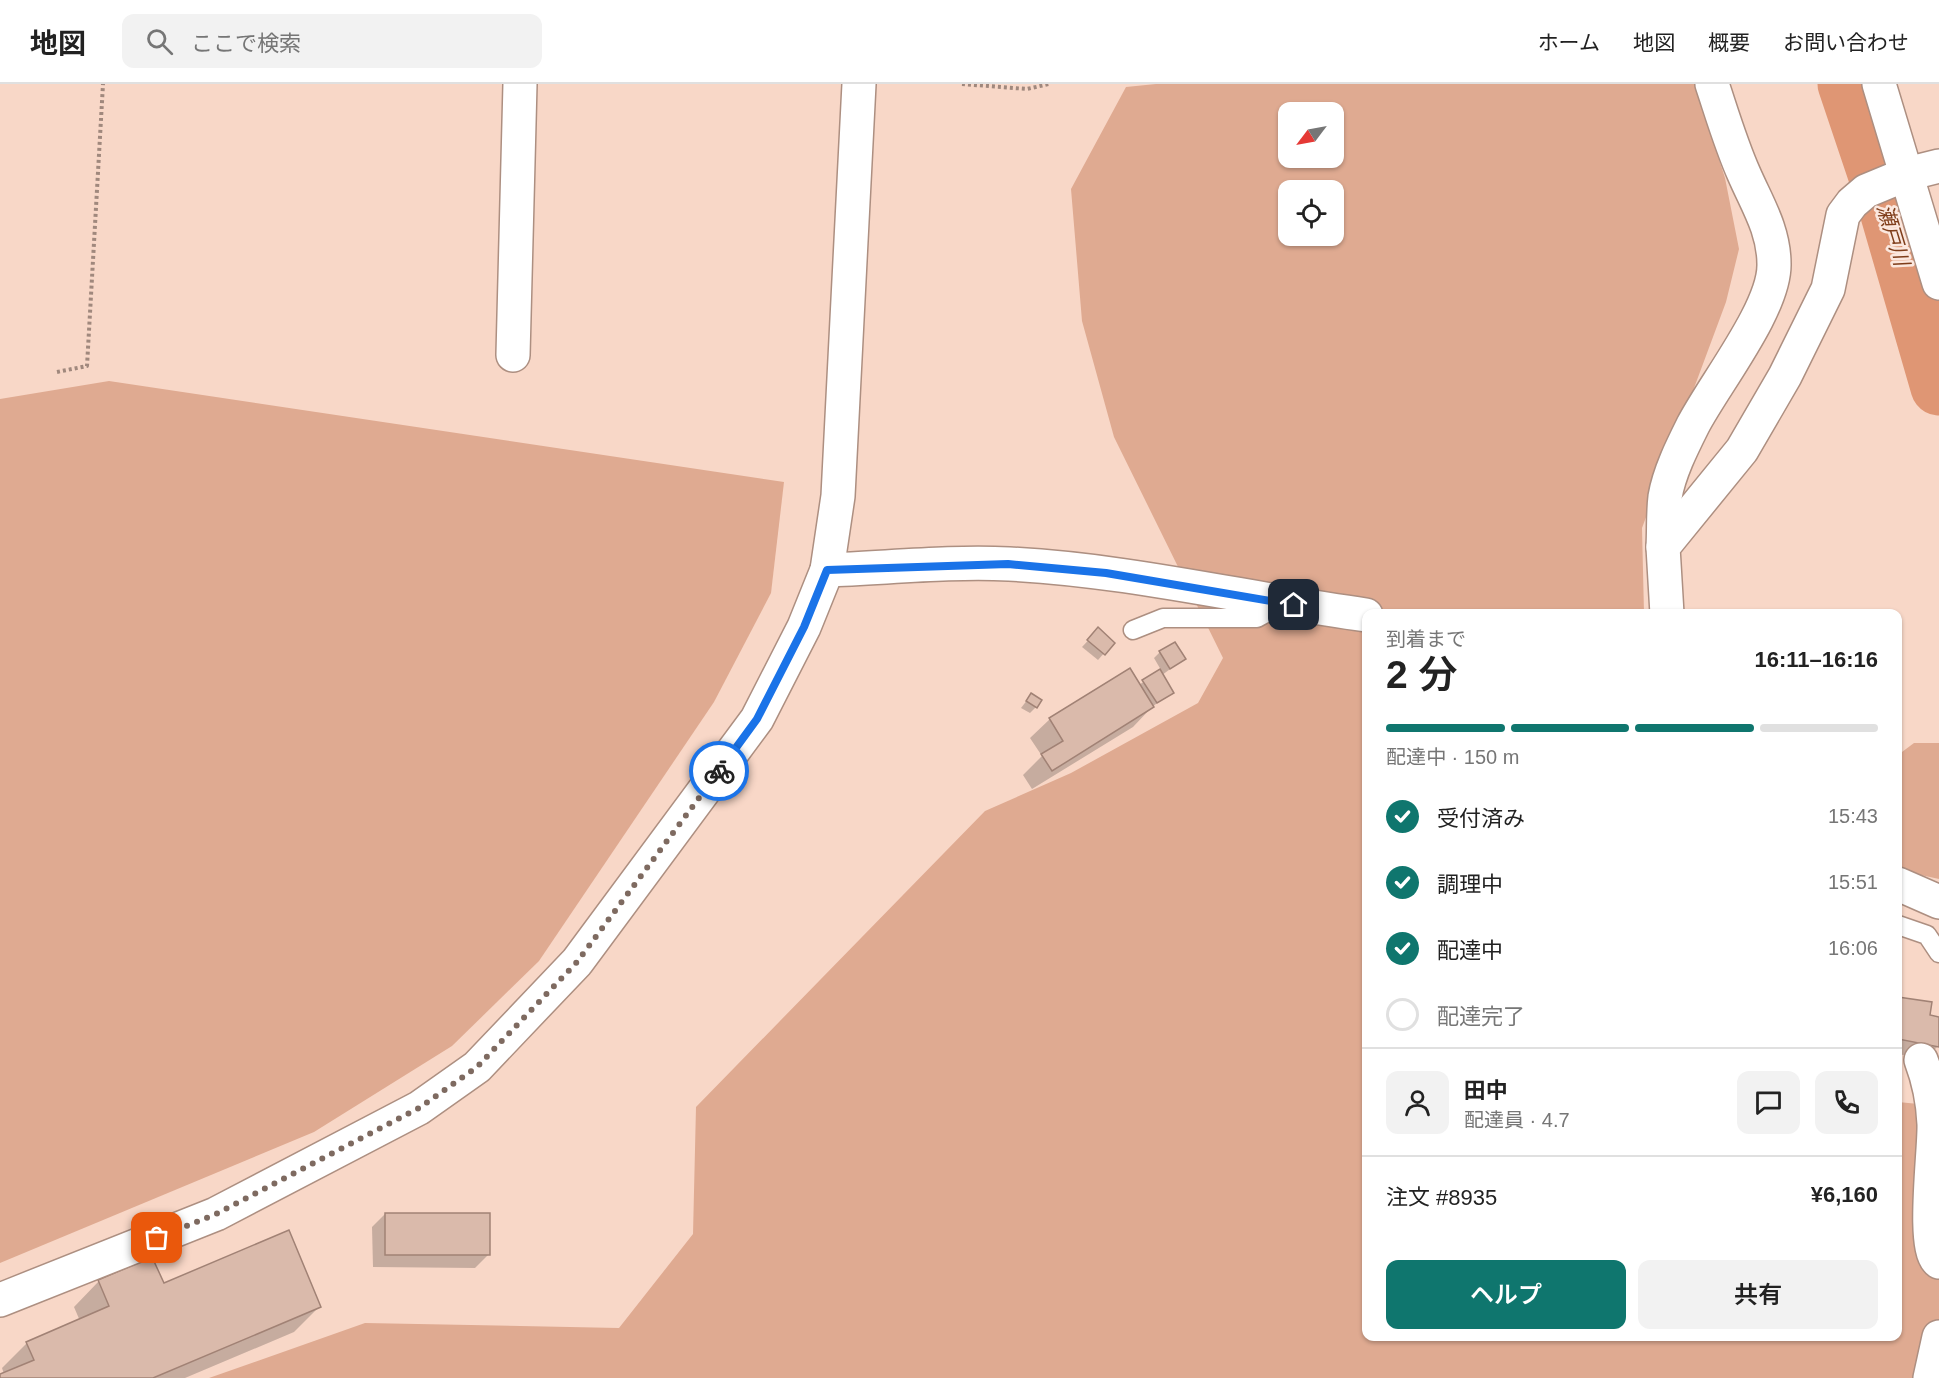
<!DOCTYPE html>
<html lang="ja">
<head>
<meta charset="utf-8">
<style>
  :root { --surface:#fff; --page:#f2f2f2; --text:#222; --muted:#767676; --line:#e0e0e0; --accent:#0f766e }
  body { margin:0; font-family:Helvetica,"Noto Sans JP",sans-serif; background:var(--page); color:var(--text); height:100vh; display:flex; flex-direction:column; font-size:22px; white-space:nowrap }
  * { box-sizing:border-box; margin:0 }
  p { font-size:20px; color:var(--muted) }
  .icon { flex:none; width:33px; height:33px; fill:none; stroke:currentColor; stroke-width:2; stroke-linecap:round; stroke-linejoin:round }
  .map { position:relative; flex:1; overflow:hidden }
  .panel { position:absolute; left:1362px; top:525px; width:540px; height:732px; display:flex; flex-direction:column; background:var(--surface); border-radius:12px; box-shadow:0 2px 4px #0004 }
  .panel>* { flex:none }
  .needle { width:39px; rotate:238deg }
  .fabs { position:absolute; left:1278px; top:18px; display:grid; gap:12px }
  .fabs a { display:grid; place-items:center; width:66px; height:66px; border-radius:12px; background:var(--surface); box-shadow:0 2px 4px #0004; font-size:30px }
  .pin { position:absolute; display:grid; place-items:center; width:51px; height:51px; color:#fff; margin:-26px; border-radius:12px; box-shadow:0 3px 9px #0006 }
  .courier { position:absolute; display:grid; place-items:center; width:60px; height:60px; margin:-30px; border:4px solid #1a73e8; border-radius:50%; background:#fff; color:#222; box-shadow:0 2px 8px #0007 }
  .head em { font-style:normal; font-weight:600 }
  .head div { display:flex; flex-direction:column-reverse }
  .head { display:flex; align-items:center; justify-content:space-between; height:102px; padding:0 24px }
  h1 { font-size:39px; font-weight:600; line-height:45px }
  .bar { display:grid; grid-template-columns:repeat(4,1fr); gap:9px 6px; align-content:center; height:72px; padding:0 24px }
  .bar i { height:8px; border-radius:4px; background:var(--line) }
  .bar .selected { background:var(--accent) }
  .bar p { grid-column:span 4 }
  .line { display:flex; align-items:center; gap:15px; padding:0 24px; border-top:2px solid var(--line) }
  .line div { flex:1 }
  .round { display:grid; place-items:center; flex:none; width:63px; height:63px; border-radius:12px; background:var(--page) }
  ol { padding:0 24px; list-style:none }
  li { display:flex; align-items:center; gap:18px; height:66px }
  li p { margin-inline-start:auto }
  li .icon { padding:6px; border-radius:50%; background:var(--accent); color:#fff; stroke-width:4 }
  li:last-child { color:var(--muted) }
  li i { width:33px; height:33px; border:3px solid var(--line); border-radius:50% }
  .cta { display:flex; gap:12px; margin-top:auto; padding:12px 24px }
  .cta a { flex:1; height:69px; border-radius:12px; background:var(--accent); color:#fff; font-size:24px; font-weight:600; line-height:69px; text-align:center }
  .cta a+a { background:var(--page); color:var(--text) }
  header { display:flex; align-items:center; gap:36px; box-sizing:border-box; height:84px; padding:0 30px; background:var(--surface); border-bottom:2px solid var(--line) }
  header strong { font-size:28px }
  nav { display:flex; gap:33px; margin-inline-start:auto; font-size:21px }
  .search { width:420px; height:54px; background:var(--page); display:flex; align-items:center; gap:15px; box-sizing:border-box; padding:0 21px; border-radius:12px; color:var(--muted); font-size:22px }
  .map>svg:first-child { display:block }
  .green { fill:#dfaa91; fill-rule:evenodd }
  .shadow { fill:#0003 }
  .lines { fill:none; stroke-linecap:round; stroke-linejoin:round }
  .river { stroke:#df9674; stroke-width:57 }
  .building { fill:#dabaab; stroke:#a18275; stroke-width:1.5 }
  .service-casing { stroke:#ad8f81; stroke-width:21 }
  .minor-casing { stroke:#ad8f81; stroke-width:36 }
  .path { stroke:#a0887d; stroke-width:4; stroke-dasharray:3 3; stroke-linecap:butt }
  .service { stroke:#fff; stroke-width:18 }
  .minor { stroke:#fff; stroke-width:33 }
  .done { stroke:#7e6a60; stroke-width:6; stroke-dasharray:0 10.8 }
  .route { stroke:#1a73e8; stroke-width:8 }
  .labels { text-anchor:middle; stroke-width:5; stroke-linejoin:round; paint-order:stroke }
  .water-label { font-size:21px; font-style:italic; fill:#7f3d1a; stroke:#fbe7de }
</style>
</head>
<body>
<header>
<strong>地図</strong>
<div class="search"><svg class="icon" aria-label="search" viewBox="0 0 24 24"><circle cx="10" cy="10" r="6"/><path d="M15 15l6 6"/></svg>ここで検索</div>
<nav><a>ホーム</a><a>地図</a><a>概要</a><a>お問い合わせ</a></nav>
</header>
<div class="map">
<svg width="1939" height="1294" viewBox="0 0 1939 1294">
  <rect width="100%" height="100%" fill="#f8d7c7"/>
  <!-- green -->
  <g class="green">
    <path d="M1156,0H1695L1725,94L1739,165L1726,218L1642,444L1644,529L1366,530V1252H1898V1018L1939,1022V1294H209L365,1239L619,1244L693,1150L696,1023L985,727L1071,689L1198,619L1223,574L1114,353L1082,237L1071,105L1126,3ZM1288,28H1334V74H1288ZM1288,106H1334V152H1288Z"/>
    <polygon points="109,297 784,398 771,509 714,618 539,877 452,962 314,1048 0,1179 0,315"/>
    <polygon points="1914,659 1939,659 1939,795 1898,786 1898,671"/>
  </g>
  <!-- shadow -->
  <g class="shadow">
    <polygon points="1098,546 1113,559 1098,576 1082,563"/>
    <polygon points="1160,568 1184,575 1162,591 1172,608 1152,623 1133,643 1032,705 1023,691 1042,672 1030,654 1050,635 1130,586 1139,601 1161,586 1154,574"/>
    <polygon points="1031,611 1036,623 1030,629 1021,624"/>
    <polygon points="1898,914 1930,920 1928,933 1939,935 1938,962 1925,975 1898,970"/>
    <polygon points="385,1130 488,1171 475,1184 373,1183 372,1143"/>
    <polygon points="99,1197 163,1201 320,1222 294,1248 185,1294 0,1294 4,1290 2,1284 27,1259 80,1237 74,1223"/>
  </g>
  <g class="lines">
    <!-- river -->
    <polyline class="river" points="1846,0 1884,113 1939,303"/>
  </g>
  <!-- building -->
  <g class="building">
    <polygon points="1098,543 1115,559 1105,571 1087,556"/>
    <polygon points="1175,558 1186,575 1170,585 1159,567"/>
    <polygon points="1130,584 1154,623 1052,687 1041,670 1063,657 1049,634"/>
    <polygon points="1160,585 1174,609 1157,619 1142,596"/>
    <polygon points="1031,609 1042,616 1037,624 1026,617"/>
    <polygon points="1898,913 1932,918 1930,931 1939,933 1939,963 1898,955"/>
    <rect x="385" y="1129" width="105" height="42"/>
    <polygon points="289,1146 321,1223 153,1294 0,1294 0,1290 34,1276 26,1258 109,1222 98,1196 152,1173 164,1199"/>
  </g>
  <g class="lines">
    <!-- service casing -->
    <g class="service-casing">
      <g id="service">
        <polyline points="1133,546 1163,534 1257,534 1282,520"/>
        <polyline points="1898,841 1927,851 1939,869"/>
      </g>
    </g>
    <!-- minor casing -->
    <g class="minor-casing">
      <g id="minor">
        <path d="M859,0L838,412L827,486C886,484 950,477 1009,480C1129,486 1248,515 1366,531"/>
        <polyline points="1879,0 1939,199"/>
        <polyline points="513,271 520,0"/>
        <path d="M1663,463C1664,447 1663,429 1665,413C1669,389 1682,363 1693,341C1715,299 1775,224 1774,180C1774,146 1757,120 1744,90C1731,61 1722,30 1712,0"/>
        <polyline points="1667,530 1663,463 1742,366 1785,292 1828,205 1843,131 1852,119 1866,107 1907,90 1939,82"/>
        <polyline points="1898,800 1939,818"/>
        <path d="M1921,976C1929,997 1933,1017 1934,1040C1935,1066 1921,1166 1939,1178"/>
        <polyline points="0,1216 216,1130 419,1024 477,983 577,878 757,635 804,543 827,486"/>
        <polyline points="1930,1294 1939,1253"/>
      </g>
    </g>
    <!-- path -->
    <g class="path">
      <polyline points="962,0 1027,5 1049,0"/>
      <polyline points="57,288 87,282 103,0"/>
    </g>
    <!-- service -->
    <use href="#service" class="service"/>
    <!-- minor -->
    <use href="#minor" class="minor"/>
  </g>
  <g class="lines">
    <!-- done -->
    <polyline class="done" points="157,1154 216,1130 419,1024 477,983 577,878 719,687"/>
    <!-- route -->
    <polyline class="route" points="719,687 757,635 804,543 827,486 1008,480 1106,489 1294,521"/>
  </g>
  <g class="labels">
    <!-- water labels -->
    <g class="water-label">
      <text transform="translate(1893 151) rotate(73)" y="7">瀬戸川</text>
    </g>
  </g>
</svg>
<div class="fabs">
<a><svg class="needle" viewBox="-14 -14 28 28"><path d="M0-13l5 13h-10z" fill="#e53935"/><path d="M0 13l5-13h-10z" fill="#767676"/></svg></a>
<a><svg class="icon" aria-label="locate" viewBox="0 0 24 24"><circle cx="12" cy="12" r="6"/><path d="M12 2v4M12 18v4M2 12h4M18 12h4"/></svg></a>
</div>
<div class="pin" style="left:157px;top:1154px;background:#ea580c"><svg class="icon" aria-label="bag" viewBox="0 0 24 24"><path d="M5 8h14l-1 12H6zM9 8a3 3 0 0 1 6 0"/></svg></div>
<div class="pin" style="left:1294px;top:521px;background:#1f2937"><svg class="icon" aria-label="home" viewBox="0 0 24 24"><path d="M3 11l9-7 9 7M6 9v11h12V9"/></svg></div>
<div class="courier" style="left:719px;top:687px"><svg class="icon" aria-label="bike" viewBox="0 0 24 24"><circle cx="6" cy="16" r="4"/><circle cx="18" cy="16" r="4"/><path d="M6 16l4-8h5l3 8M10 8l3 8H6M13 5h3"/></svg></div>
<section class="panel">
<div class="head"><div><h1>2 分</h1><p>到着まで</p></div><em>16:11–16:16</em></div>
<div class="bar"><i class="selected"></i><i class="selected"></i><i class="selected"></i><i></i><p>配達中 · 150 m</p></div>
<ol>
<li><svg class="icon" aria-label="check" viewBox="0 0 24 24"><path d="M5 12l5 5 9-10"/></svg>受付済み<p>15:43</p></li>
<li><svg class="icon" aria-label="check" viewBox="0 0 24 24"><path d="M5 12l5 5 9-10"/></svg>調理中<p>15:51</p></li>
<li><svg class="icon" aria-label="check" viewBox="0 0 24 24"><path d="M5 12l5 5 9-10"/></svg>配達中<p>16:06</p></li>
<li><i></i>配達完了</li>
</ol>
<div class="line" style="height:108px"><a class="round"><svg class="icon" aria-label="person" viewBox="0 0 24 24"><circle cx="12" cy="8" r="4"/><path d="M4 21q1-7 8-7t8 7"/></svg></a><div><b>田中</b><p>配達員 · 4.7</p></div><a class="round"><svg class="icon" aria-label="chat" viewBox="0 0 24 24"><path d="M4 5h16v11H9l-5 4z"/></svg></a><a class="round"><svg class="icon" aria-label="phone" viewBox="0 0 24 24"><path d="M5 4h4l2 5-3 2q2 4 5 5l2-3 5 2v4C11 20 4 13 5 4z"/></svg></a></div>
<div class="line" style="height:78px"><div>注文 #8935</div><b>¥6,160</b></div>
<div class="cta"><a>ヘルプ</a><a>共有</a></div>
</section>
</div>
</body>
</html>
